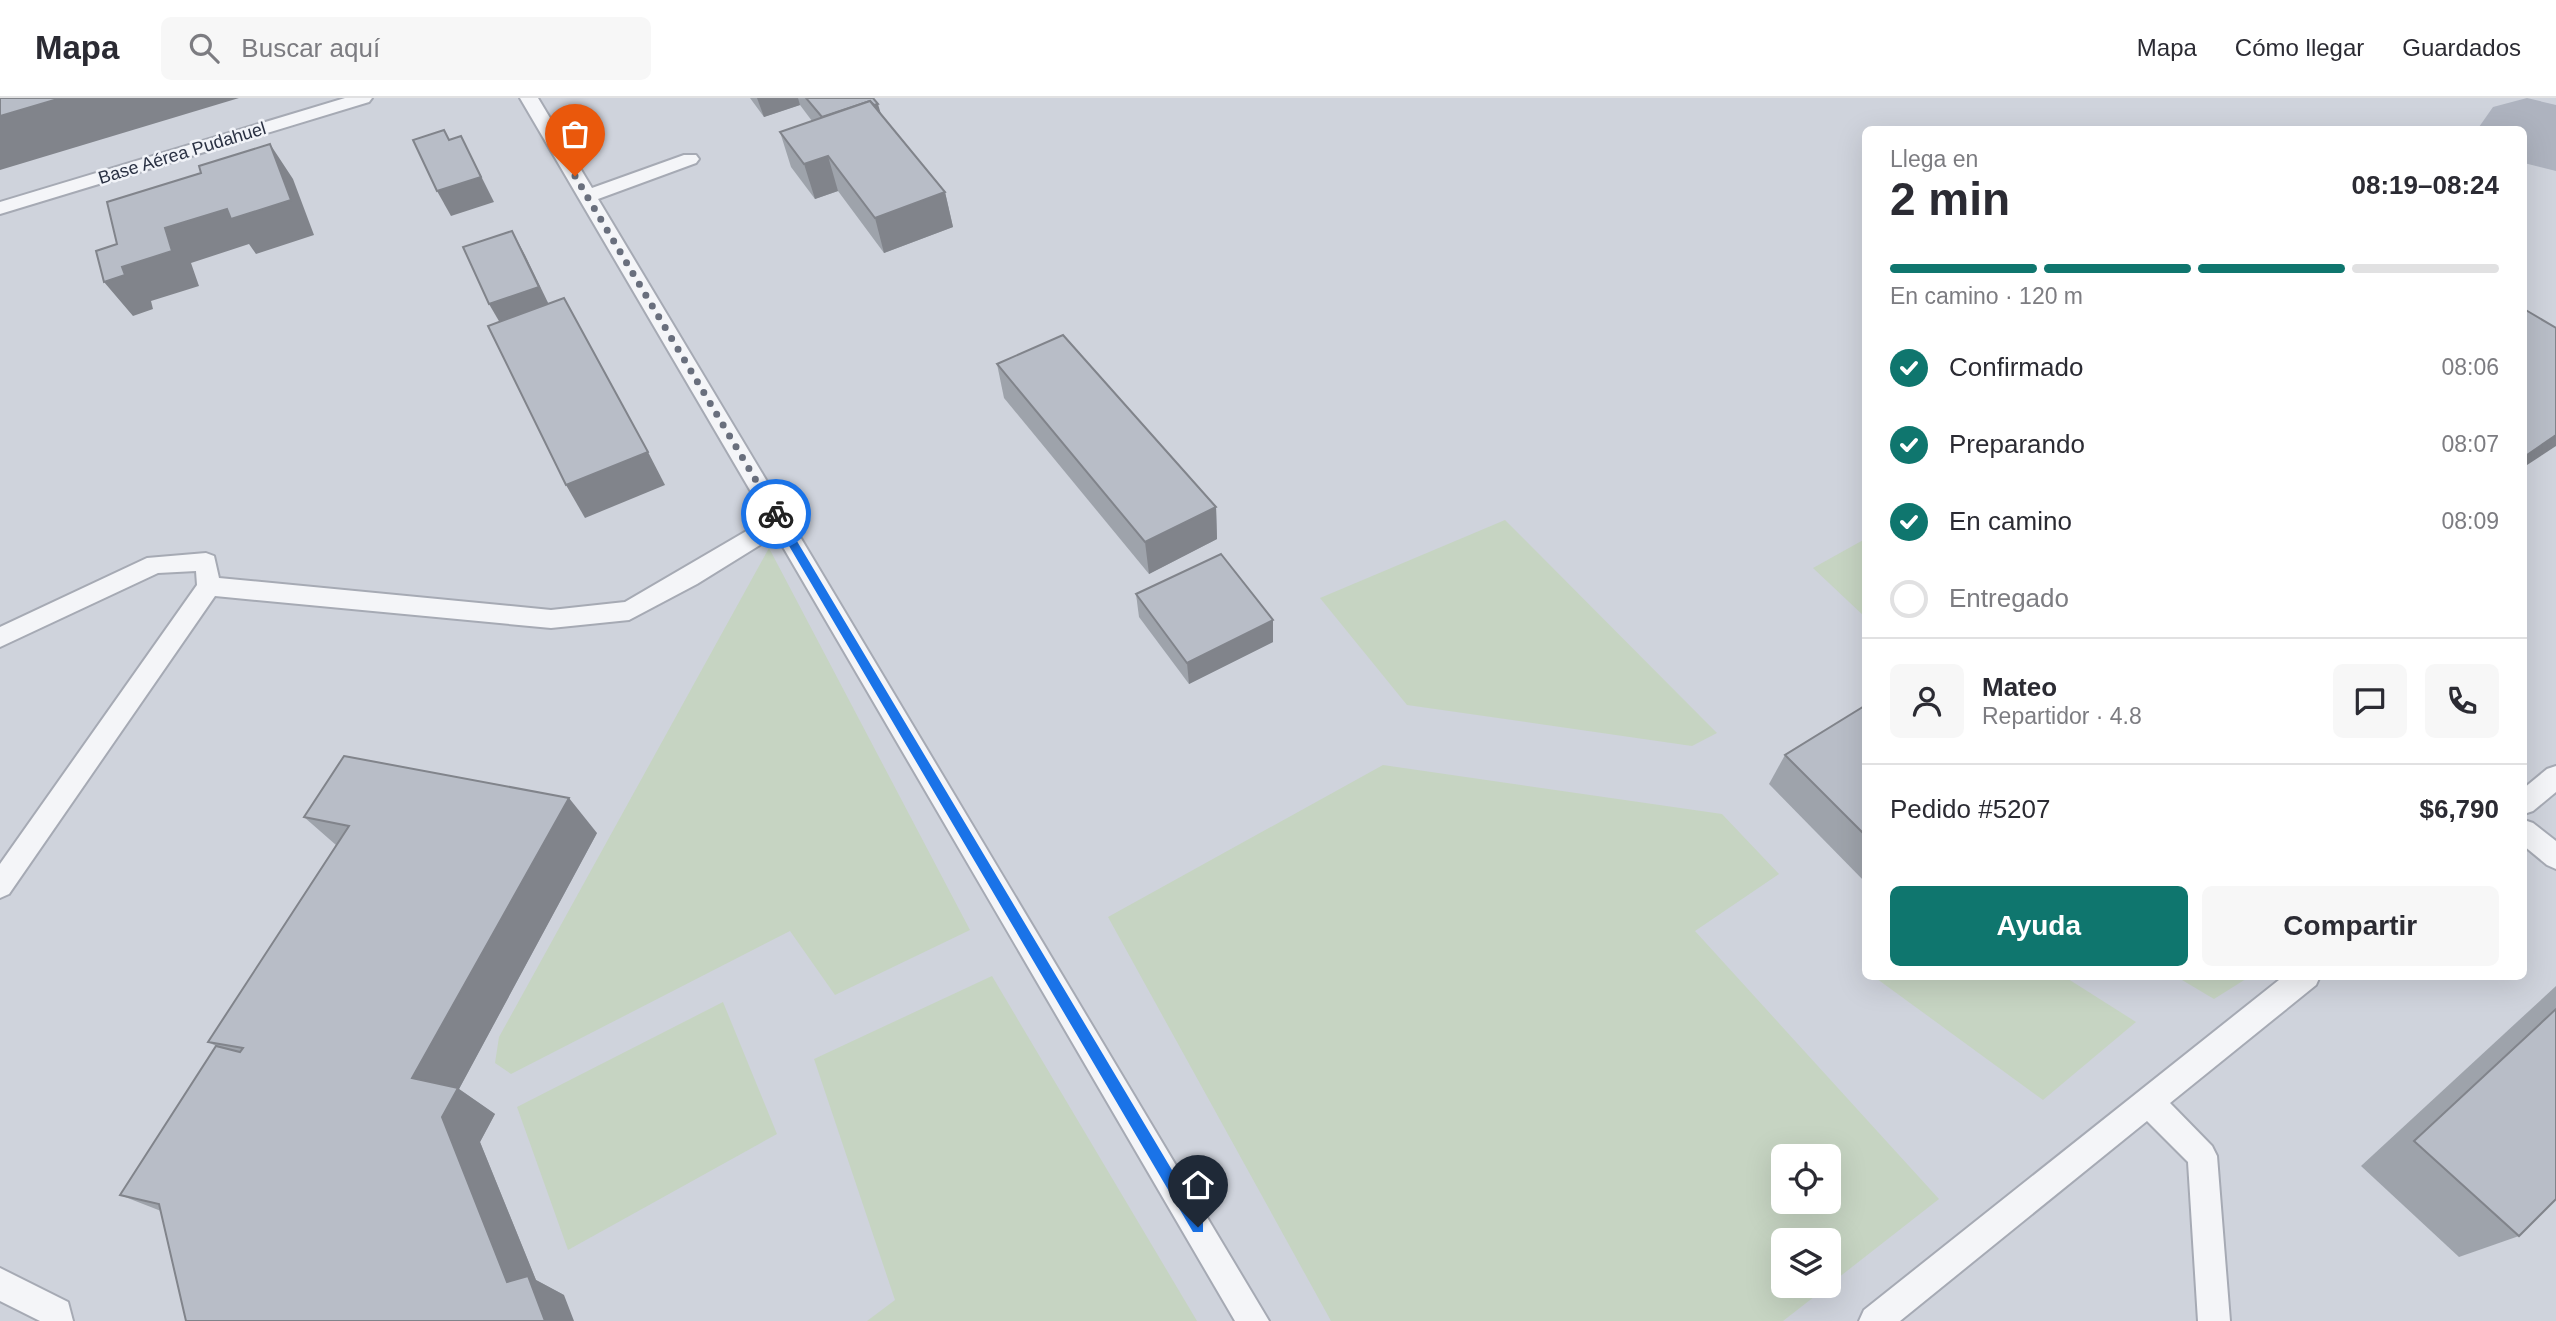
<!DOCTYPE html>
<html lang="es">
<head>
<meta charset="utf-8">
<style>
  :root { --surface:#fff; --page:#f7f7f7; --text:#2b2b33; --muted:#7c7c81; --line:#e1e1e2; --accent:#0f766e }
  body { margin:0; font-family:Arial,sans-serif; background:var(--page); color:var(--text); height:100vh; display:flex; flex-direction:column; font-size:26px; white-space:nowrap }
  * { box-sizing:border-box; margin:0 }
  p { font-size:23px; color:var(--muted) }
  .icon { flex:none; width:38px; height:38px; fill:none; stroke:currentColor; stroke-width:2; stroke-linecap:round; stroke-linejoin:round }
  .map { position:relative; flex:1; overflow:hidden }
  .drawer { position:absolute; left:1862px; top:28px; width:665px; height:854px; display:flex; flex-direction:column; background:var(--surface); border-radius:10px; box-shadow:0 7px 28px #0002 }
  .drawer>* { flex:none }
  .tools { position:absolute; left:1771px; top:1046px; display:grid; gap:14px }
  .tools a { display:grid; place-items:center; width:70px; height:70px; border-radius:10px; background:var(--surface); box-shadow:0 7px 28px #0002; font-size:35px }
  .pin { position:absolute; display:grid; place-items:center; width:60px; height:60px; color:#fff; margin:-72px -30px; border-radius:50% 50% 50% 0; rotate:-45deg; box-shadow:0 0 7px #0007 }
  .pin .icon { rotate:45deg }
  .courier { position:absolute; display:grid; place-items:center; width:70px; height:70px; margin:-35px; border:5px solid #1a73e8; border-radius:50%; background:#fff; color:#222; box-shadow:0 2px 9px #0007 }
  .headline em { font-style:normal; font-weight:700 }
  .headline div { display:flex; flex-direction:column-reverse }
  .headline { display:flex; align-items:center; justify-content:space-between; height:119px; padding:0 28px }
  h1 { font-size:46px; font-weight:700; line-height:52px }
  .bar { display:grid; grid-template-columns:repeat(4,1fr); gap:10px 7px; align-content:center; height:84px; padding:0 28px }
  .bar i { height:9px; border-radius:5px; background:var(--line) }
  .bar .current { background:var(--accent) }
  .bar p { grid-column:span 4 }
  .line { display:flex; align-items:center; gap:18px; padding:0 28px; border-top:2px solid var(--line) }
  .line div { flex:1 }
  .round { display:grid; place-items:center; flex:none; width:74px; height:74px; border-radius:10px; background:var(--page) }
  ol { padding:0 28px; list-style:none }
  li { display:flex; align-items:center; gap:21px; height:77px }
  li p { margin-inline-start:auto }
  li .icon { padding:7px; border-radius:50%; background:var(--accent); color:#fff; stroke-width:4 }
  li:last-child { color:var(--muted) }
  li i { width:38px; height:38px; border:4px solid var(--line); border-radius:50% }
  .action { display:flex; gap:14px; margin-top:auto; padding:14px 28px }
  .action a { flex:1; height:80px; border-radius:10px; background:var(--accent); color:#fff; font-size:28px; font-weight:700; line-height:80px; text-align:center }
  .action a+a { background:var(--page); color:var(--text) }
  header { display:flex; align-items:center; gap:42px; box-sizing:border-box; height:98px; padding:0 35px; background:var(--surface); border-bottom:2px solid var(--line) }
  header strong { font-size:33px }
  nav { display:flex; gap:38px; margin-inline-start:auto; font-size:24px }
  .search { width:490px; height:63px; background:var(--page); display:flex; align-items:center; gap:18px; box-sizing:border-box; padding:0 24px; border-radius:10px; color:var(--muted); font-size:26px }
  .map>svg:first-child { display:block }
  .built { fill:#cfd3dc; fill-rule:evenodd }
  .green { fill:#c6d4c2; fill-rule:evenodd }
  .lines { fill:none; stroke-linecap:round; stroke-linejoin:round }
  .taxiway { fill:#aeb3bf; fill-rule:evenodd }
  .service-casing { stroke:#a6aab4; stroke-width:4 }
  .service { fill:#f4f5f8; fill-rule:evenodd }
  .wall { fill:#9ea3ab }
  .shaded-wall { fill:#81848b }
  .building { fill:#b8bdc7; stroke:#81848b; stroke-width:2 }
  .route { fill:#1a73e8 }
  .done { stroke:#696f7d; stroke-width:7; stroke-dasharray:0 12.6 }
  .labels { text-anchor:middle; stroke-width:5; stroke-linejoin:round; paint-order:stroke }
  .far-street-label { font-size:18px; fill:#293042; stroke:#f1f3f8 }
</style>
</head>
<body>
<header>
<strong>Mapa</strong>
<div class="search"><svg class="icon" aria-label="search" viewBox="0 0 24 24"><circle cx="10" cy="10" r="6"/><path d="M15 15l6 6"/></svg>Buscar aquí</div>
<nav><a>Mapa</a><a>Cómo llegar</a><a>Guardados</a></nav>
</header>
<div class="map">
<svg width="2556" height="1223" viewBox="0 0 2556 1223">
  <rect width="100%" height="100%" fill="#e1e4ea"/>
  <!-- built -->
  <path class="built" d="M0,0H2556V1223H0ZM1866,32H2524V878H1866ZM1783,1059H1829V1104H1783ZM1783,1143H1829V1188H1783Z"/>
  <!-- green -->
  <g class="green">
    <polygon points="1505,422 1717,635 1692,648 1407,607 1320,500"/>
    <polygon points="1865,441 1865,519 1813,470"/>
    <polygon points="769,450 970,832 835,897 790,833 511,976 495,965 499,939"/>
    <path d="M1383,667L1722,716L1779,776L1695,833L1939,1101L1829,1187V1143H1783V1188H1828L1783,1223H1331L1108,819ZM1783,1059H1829V1104H1783Z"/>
    <polygon points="992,878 1197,1223 867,1223 895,1202 814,961"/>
    <polygon points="1873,878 2065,879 2136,924 2043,1002"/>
    <polygon points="2177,879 2249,879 2214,901"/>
    <polygon points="723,904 777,1036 568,1152 517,1009"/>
  </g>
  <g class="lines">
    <!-- taxiway -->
    <polygon class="taxiway" points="2527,0 2556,7 2556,73 2524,65 2524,32 2481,32 2479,29 2493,9"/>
    <!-- service casing -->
    <g class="service-casing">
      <g id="service">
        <polygon points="345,0 372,0 369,4 0,116 0,104"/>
        <polygon points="520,0 538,0 592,90 684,57 696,57 699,61 696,65 598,101 1269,1223 1235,1223 776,437 697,486 629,522 551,530 215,498 9,796 0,800 0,766 197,487 196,473 158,475 0,549 0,529 147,460 206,455 214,458 219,480 551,512 625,504 767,421"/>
        <polygon points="2556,668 2556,694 2533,713 2524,716 2524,690 2547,671"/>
        <polygon points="2524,722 2533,725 2556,743 2556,771 2547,767 2524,748"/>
        <polygon points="2284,878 2320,878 2316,887 2170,1005 2212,1048 2217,1058 2230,1223 2198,1223 2188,1064 2147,1023 1900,1223 1859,1223 1864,1212"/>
        <polygon points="0,1170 68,1204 73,1223 40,1223 0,1203"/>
      </g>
    </g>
    <!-- service -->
    <use href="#service" class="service"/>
  </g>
  <!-- wall -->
  <g class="wall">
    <polygon points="750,0 873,0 881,16 945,94 953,129 884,155 838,93 815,101 791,69 780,34 812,23 800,7 764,19"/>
    <polygon points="997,266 1216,409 1217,441 1149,476 1004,300"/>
    <polygon points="1136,496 1273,522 1273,544 1189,586 1139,519"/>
    <polygon points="1866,607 1866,785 1769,686 1785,657"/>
    <polygon points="304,719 597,735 459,991 495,1016 480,1044 536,1182 564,1197 161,1113 120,1097 216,948 208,944 336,747"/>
    <polygon points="2556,888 2556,1101 2519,1138 2459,1159 2361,1068"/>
  </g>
  <!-- shaded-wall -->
  <g class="shaded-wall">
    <polygon points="61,0 239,0 0,72 0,18"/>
    <polygon points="757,0 798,0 800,7 764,19"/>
    <polygon points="878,6 885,30 826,24"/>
    <polygon points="461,38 494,104 451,118 437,93"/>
    <polygon points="270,46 293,81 314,137 256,156 249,146 191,165 199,188 151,203 153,211 133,218 104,184 122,169 165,130"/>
    <polygon points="828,58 838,93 815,101 804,66"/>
    <polygon points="945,94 953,129 884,155 875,120"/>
    <polygon points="512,133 525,157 552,213 503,230 489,206"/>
    <polygon points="2556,337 2556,348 2524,369 2524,359"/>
    <polygon points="648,354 665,387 585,420 566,387"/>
    <polygon points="1216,409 1217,441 1149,476 1145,444"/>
    <polygon points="1273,522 1273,544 1189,586 1187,565"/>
    <polygon points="569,700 597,735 459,991 495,1016 480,1044 536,1182 564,1197 574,1223 545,1223 507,1184 412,980"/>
  </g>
  <!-- building -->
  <g class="building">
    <polygon points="0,0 61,0 0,18"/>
    <polygon points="806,0 873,0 878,6 874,7 870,3 822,19"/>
    <polygon points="870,3 945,94 875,120 828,58 804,66 780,34"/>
    <polygon points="444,32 449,42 461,38 481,79 437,93 413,42"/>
    <polygon points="270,46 291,102 231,121 227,111 165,130 172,153 122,169 125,177 104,184 96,153 117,146 107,104 201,75 199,68"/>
    <polygon points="512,133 539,189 489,206 463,149"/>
    <polygon points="564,200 648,354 566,387 488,228"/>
    <polygon points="2524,211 2556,230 2556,337 2524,359"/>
    <polygon points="1063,237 1216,409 1145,444 997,266"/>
    <polygon points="1221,456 1273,522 1187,565 1136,496"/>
    <polygon points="1866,607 1866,738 1785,657"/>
    <polygon points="344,658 569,700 412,980 458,990 442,1019 507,1184 528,1178 545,1223 186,1223 159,1106 120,1097 216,948 240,954 243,950 208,944 349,728 304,719"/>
    <polygon points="2556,911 2556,1101 2519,1138 2414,1043"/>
  </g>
  <!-- route -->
  <polygon class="route" points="776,412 779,413 1203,1124 1203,1134 1193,1134 772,419 770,416"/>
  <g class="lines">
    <!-- done -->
    <polyline class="done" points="575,78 776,416"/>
  </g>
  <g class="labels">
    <!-- far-street labels -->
    <g class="far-street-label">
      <text transform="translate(182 55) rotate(-17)" y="6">Base Aérea Pudahuel</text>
    </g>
  </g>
</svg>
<div class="tools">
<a><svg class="icon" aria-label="locate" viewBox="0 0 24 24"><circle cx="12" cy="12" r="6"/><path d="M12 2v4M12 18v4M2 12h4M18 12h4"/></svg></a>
<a><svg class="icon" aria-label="layers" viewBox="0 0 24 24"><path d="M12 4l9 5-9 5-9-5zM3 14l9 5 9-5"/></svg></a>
</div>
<div class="pin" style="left:575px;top:78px;background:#ea580c"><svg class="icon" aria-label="bag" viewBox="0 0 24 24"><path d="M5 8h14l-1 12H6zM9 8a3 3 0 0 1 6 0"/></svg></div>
<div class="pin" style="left:1198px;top:1129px;background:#1f2937"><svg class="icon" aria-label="home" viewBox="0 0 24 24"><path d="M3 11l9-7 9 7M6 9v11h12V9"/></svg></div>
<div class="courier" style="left:776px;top:416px"><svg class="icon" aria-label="bike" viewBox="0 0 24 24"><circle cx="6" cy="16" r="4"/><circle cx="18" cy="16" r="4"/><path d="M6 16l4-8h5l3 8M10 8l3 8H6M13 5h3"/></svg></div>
<section class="drawer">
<div class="headline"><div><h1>2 min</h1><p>Llega en</p></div><em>08:19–08:24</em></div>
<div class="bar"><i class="current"></i><i class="current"></i><i class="current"></i><i></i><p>En camino · 120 m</p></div>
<ol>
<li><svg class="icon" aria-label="check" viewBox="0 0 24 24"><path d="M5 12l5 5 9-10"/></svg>Confirmado<p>08:06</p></li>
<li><svg class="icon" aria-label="check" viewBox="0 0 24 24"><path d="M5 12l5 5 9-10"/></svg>Preparando<p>08:07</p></li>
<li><svg class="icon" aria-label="check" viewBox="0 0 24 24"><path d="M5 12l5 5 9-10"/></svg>En camino<p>08:09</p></li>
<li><i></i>Entregado</li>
</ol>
<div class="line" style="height:126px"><a class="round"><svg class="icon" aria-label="person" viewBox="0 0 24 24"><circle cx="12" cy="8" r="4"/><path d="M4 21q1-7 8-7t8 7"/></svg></a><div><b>Mateo</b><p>Repartidor · 4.8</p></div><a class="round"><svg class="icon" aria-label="chat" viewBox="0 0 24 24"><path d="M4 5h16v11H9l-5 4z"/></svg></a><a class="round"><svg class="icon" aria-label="phone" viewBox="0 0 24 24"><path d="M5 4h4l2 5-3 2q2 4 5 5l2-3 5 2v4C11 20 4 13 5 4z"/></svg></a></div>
<div class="line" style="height:91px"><div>Pedido #5207</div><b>$6,790</b></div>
<div class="action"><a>Ayuda</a><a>Compartir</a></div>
</section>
</div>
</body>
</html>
